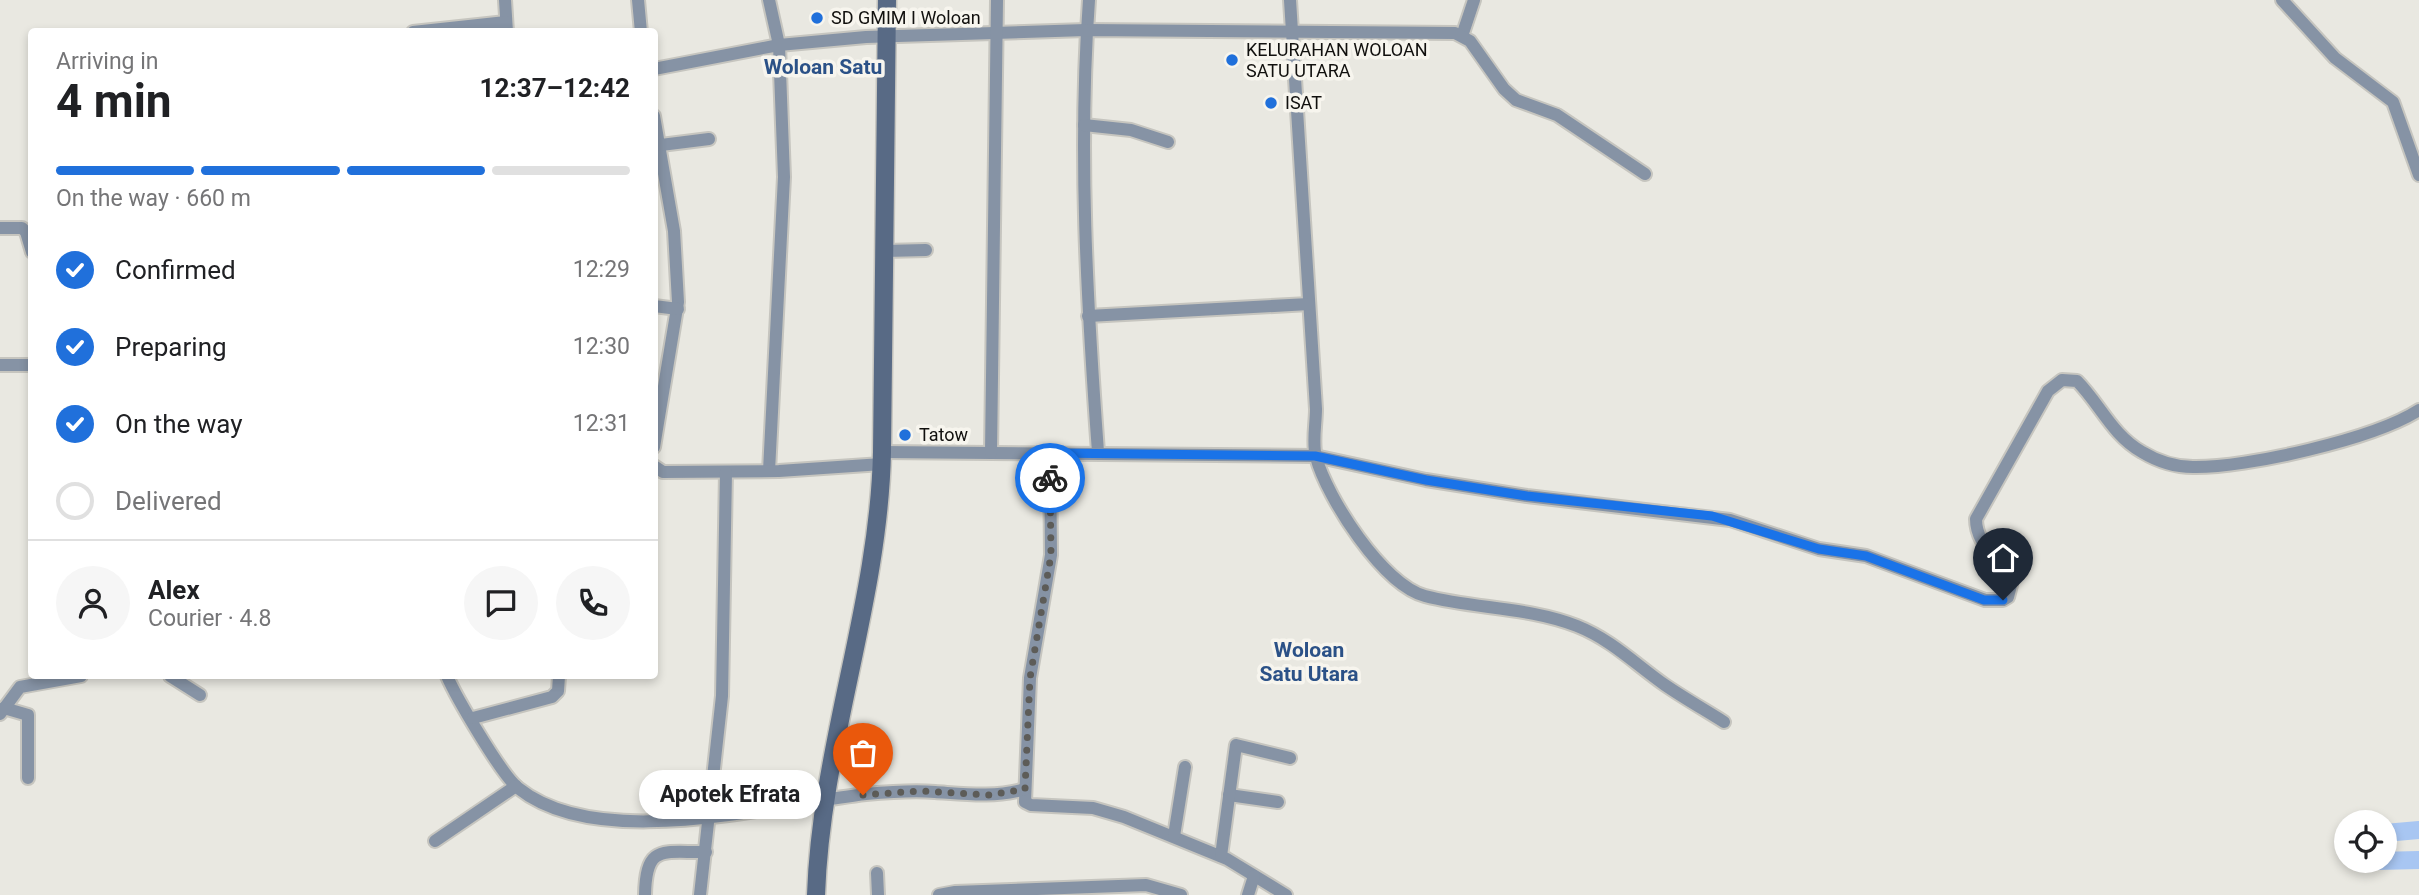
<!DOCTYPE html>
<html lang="en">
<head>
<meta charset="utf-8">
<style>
  :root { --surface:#fff; --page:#f6f6f6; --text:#202124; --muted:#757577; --line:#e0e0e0; --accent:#2070db }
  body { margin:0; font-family:Roboto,sans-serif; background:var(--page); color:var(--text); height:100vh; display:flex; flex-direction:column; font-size:26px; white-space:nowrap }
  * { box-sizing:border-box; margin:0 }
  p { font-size:23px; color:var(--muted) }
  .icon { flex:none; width:38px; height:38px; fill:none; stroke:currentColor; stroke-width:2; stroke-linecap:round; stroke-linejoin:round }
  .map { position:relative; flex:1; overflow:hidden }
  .details { position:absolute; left:28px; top:28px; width:630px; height:651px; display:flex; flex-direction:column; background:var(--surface); border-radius:7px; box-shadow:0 4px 10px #0003 }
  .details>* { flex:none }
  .tools { position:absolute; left:2334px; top:810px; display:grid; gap:14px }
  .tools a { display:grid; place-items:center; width:63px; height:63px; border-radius:50%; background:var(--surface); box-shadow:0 4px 10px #0003; font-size:35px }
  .pin { position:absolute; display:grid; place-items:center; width:60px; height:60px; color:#fff; margin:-72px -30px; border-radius:50% 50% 50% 0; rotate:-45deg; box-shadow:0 0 7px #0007 }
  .pin .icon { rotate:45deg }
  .courier { position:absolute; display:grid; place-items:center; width:70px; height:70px; margin:-35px; border:5px solid #1a73e8; border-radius:50%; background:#fff; color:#222; box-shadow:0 2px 9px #0007 }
  .bubble { position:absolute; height:49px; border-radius:24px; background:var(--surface); box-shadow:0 4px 10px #0003; font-size:23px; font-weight:700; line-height:49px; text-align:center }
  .head em { font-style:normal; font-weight:700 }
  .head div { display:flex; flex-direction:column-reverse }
  .head { display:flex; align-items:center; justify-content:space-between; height:119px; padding:0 28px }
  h1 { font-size:46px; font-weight:700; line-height:52px }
  .bar { display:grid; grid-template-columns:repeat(4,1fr); gap:10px 7px; align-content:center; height:84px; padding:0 28px }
  .bar i { height:9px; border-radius:5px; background:var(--line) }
  .bar .on { background:var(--accent) }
  .bar p { grid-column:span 4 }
  .line { display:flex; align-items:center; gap:18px; padding:0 28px; border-top:2px solid var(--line) }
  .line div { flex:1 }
  .round { display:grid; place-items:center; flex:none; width:74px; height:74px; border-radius:37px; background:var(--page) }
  ol { padding:0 28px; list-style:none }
  li { display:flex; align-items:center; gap:21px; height:77px }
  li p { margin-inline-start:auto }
  li .icon { padding:7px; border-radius:50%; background:var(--accent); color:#fff; stroke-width:4 }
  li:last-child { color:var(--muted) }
  li i { width:38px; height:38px; border:4px solid var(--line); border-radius:50% }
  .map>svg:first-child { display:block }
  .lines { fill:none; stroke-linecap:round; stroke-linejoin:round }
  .river { stroke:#a8c6f2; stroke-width:18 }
  .minor-casing { stroke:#c6c5bf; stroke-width:16 }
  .secondary-casing { stroke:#c6c5bf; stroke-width:21 }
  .minor { stroke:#8693a5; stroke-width:12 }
  .secondary { stroke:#586a85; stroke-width:18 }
  .done { stroke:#5d5c58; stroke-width:7; stroke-dasharray:0 12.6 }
  .route { stroke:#1a73e8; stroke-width:9 }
  .poi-dot { fill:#2070db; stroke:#f7f5ee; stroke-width:2.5 }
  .labels { text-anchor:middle; stroke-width:7; stroke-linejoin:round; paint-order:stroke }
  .poi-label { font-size:18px; fill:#11100e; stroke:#f7f5ee; text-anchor:start }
  .quarter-label { font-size:21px; font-weight:bold; fill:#2b5187; stroke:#f7f5ee }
</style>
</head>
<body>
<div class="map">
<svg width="2419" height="895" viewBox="0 0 2419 895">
  <rect width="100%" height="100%" fill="#e9e8e1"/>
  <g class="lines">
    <!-- river -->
    <g class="river">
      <polyline points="2385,833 2419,830"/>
      <polyline points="2377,861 2419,860"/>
    </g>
    <!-- minor casing -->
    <g class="minor-casing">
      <g id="minor">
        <polyline points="505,0 507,32"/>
        <polyline points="638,0 641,32"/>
        <polyline points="769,0 779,45 784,177 769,471"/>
        <path d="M1089,0C1078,150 1087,302 1098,452"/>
        <path d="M1290,0L1316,409C1316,424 1312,443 1316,457C1327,498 1383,585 1425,596C1475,609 1529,607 1577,626C1612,640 1635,664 1665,685C1684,698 1705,710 1724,722"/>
        <polyline points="2282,0 2335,58 2393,102 2419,175"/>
        <polyline points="413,32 506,22"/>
        <polyline points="1462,36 1474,0"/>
        <polyline points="654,69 779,45 866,37 1086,30 1455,33 1470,41 1504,89 1516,100 1557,115 1645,174"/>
        <polyline points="654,116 674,231 678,302 654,447"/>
        <polyline points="1084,125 1131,130 1168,142"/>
        <polyline points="661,145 709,139"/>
        <polyline points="0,228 22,228 26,232 32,252"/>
        <polyline points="885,251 926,250"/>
        <polyline points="654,306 678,309"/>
        <polyline points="1088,316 1309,304"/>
        <polyline points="0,365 32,365"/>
        <path d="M882,452L1315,456L1426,480L1527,496L1730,520L1819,549L1866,556L1985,600H2003L2008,597L2011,585C2002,560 1976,547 1976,519L2048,391L2062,380L2077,381C2100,404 2112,435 2142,452C2157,461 2176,467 2193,467C2246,468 2374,439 2419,410"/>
        <polyline points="991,453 997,0"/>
        <polyline points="1050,453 1051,555 1030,678 1025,802 1031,805 1093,808 1124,817 1227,859 1286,895"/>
        <polyline points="654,466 663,472 779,471 882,464"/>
        <polyline points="170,676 200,695"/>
        <path d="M447,676C456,697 501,774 518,788C599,853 771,805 866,794C888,792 912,790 935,792C965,794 995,798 1025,789"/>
        <polyline points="4,708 28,715 28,778"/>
        <polyline points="0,714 20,687 81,676"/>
        <polyline points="473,718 552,697 558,691 559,676"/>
        <polyline points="1229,795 1278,802"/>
        <polyline points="1174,836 1185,767"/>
        <polyline points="435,841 516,786"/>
        <polyline points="1221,856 1236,745 1290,758"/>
        <polyline points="877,873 878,895"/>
        <path d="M645,895C646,843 663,853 706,852"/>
        <polyline points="700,895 722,696 726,472"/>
        <polyline points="939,895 955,892 1146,885 1181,895"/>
        <polyline points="1248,895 1254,876"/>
      </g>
    </g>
    <!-- secondary casing -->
    <g class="secondary-casing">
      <path id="secondary" d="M816,895C821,745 879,602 882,452L887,0"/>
    </g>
    <!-- minor -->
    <use href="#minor" class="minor"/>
    <!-- secondary -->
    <use href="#secondary" class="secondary"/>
  </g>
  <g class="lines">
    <!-- done -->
    <polyline class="done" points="863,795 920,791 989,795 1025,789 1030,678 1051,555 1050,478"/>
    <!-- route -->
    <polyline class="route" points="1050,478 1050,453 1315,456 1426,480 1527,496 1712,516 1819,549 1866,556 1984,600 2003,600"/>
  </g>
  <!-- markers -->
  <g class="poi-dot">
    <circle cx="817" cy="18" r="7"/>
    <circle cx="1232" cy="60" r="7"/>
    <circle cx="1271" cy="103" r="7"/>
    <circle cx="905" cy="435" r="7"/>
  </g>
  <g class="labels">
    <!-- poi labels -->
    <g class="poi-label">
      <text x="831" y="24">SD GMIM I Woloan</text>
      <text x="1246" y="56">KELURAHAN WOLOAN<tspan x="1246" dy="21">SATU UTARA</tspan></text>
      <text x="1285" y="109">ISAT</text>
      <text x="919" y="441">Tatow</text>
    </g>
    <!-- quarter labels -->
    <g class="quarter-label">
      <text x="823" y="74">Woloan Satu</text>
      <text x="1309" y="657">Woloan<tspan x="1309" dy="24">Satu Utara</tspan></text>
    </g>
  </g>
</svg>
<div class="tools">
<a><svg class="icon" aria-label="locate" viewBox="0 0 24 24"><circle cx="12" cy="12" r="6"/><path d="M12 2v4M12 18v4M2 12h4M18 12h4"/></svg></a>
</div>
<div class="pin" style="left:863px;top:795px;background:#ea580c"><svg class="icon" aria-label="bag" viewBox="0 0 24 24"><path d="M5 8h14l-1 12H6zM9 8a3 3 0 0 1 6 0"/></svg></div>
<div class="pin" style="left:2003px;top:600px;background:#1f2937"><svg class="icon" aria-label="home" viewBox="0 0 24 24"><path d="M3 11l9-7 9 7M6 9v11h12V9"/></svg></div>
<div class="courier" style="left:1050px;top:478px"><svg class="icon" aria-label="bike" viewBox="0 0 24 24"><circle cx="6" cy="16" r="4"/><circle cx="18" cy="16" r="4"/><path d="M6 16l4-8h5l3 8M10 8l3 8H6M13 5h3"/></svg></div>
<div class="bubble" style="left:639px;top:770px;width:182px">Apotek Efrata</div>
<section class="details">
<div class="head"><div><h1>4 min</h1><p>Arriving in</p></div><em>12:37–12:42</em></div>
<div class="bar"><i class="on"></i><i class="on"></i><i class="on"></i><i></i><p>On the way · 660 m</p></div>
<ol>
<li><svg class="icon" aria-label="check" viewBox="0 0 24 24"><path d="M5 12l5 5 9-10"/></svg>Confirmed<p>12:29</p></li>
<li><svg class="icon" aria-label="check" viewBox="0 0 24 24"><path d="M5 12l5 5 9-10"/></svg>Preparing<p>12:30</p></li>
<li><svg class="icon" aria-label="check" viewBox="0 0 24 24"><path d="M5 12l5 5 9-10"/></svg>On the way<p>12:31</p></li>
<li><i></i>Delivered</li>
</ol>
<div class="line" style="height:126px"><a class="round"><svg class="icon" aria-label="person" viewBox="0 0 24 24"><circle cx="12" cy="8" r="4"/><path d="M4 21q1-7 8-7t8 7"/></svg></a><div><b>Alex</b><p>Courier · 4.8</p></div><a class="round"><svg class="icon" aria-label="chat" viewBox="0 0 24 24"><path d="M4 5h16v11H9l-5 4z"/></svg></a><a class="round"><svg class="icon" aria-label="phone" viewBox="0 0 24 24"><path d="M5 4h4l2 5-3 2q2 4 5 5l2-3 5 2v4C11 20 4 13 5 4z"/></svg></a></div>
</section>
</div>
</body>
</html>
